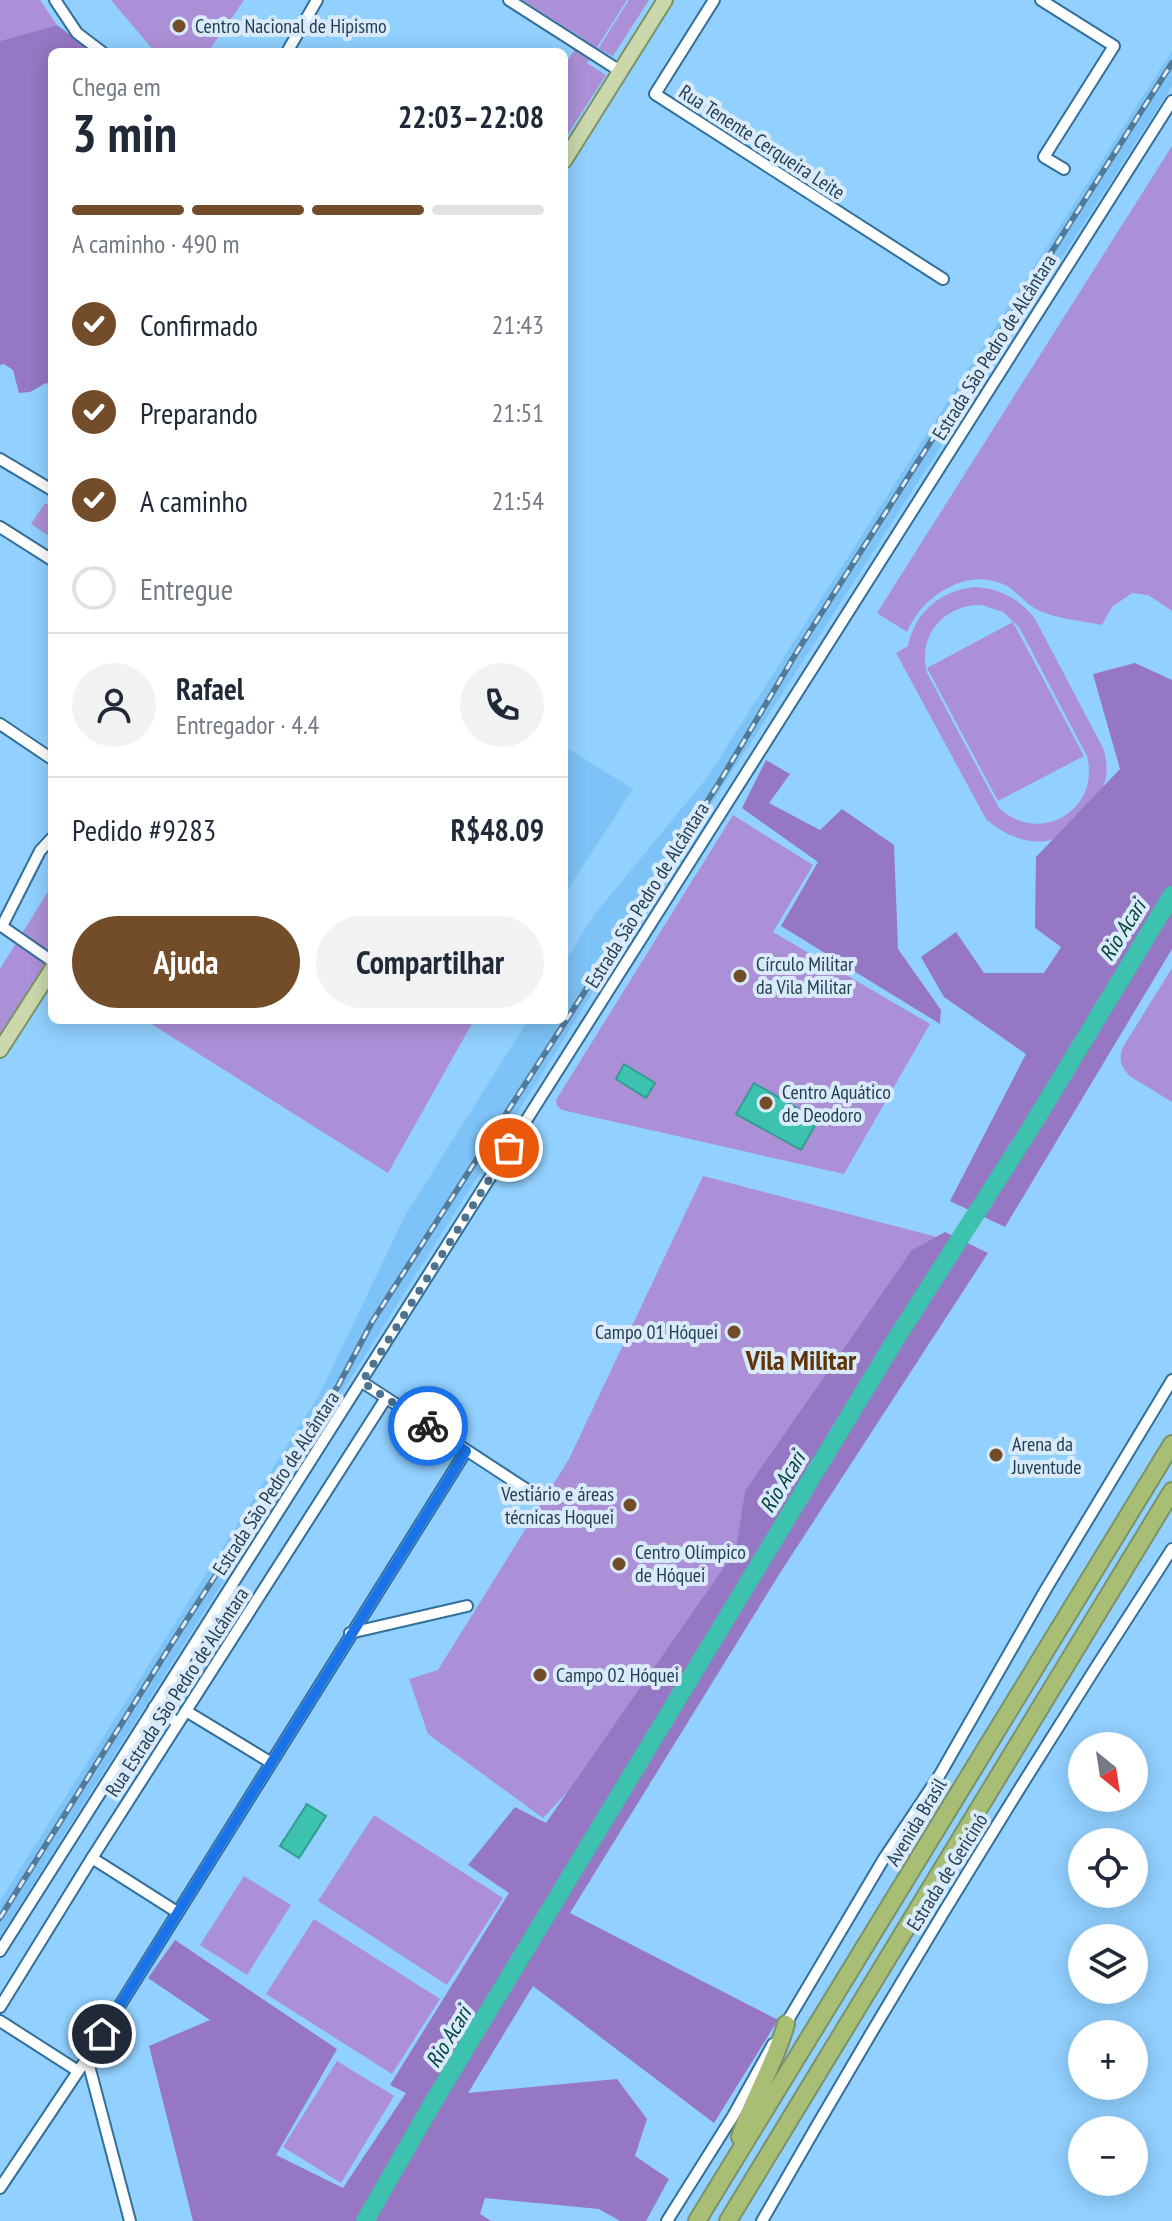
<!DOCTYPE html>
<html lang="pt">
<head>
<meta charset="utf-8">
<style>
  :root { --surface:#fff; --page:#f2f2f3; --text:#1f2937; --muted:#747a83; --line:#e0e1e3; --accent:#734d2a }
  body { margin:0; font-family:"PT Sans Narrow",sans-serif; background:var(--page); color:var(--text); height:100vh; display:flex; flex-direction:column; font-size:30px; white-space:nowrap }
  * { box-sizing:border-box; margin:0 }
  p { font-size:26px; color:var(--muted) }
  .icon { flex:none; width:44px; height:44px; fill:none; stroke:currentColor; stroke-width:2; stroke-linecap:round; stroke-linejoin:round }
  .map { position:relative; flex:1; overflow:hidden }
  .panel { position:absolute; left:48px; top:48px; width:520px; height:976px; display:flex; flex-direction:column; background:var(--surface); border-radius:12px; box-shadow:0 4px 20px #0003 }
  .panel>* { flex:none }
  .needle { width:52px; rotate:150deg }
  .tools { position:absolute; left:1068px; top:1732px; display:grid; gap:16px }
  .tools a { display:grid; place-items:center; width:80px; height:80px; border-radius:50%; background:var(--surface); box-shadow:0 4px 20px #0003; font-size:40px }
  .pin { position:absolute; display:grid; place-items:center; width:68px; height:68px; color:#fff; margin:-34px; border:4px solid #fff; border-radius:50%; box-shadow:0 2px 8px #0007 }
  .courier { position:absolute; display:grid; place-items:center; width:80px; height:80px; margin:-40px; border:6px solid #1a73e8; border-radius:50%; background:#fff; color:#222; box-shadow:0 2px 10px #0007 }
  .summary em { font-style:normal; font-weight:800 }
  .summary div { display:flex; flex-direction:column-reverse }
  .summary { display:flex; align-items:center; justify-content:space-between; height:136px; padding:0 24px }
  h1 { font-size:52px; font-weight:800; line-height:60px }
  .bar { display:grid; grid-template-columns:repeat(4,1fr); gap:12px 8px; align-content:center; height:96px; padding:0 24px }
  .bar i { height:10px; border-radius:6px; background:var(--line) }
  .bar .on { background:var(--accent) }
  .bar p { grid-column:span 4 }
  .line { display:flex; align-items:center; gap:20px; padding:0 24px; border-top:2px solid var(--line) }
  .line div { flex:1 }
  .round { display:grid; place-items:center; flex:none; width:84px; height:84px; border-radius:42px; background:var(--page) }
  ol { padding:0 24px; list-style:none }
  li { display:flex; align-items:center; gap:24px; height:88px }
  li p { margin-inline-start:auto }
  li .icon { padding:8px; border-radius:50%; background:var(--accent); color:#fff; stroke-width:4 }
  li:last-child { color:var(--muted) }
  li i { width:44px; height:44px; border:4px solid var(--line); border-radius:50% }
  .action { display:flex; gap:16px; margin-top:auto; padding:16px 24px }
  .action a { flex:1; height:92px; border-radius:48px; background:var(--accent); color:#fff; font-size:32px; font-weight:800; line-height:92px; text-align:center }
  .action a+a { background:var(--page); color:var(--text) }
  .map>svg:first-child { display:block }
  .built { fill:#7dc3f7 }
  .green { fill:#ac90d7; fill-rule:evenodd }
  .forest { fill:#9577c3 }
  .water { fill:#3dc2af; stroke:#369b93; stroke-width:2 }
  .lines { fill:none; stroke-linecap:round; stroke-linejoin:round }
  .river { stroke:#3dc2af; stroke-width:18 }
  .minor-casing { stroke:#326f9a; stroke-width:14 }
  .major-casing { stroke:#7b9269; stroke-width:18 }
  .highway-casing { stroke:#7b9269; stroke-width:20 }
  .minor { stroke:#fff; stroke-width:10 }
  .major { stroke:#cbd8ac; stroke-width:14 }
  .highway { stroke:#a9be75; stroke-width:16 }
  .rail-casing { stroke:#517a99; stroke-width:6 }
  .rail { stroke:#d9ebfa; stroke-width:3; stroke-dasharray:9; stroke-linecap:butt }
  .done { stroke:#4b728f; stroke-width:8; stroke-dasharray:0 14.4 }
  .route { stroke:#1a73e8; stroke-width:10 }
  .poi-dot { fill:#734d2a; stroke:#d9ebfa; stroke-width:3 }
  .labels { text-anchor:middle; stroke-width:8; stroke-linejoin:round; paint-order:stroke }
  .poi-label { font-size:20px; fill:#253f52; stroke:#d9ebfa; text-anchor:start }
  .street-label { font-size:20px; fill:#253f52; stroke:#d9ebfa }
  .water-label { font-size:22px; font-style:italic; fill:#06433b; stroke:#d9ebfa }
  .district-label { font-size:28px; font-weight:bold; fill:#5d3407; stroke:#d9ebfa }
</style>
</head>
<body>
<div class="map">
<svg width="1172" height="2221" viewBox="0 0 1172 2221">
  <rect width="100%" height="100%" fill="#91d0ff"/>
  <!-- built -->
  <g class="built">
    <polygon points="1172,51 1172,86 703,817 0,1937 0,1901 319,1395 405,1216 528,1020 564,1020 564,963 594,915 706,779"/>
    <polygon points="564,746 633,789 564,895"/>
  </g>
  <!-- green -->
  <g class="green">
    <polygon points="0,0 40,0 57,25 0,41"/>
    <polygon points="111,0 244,0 208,52 155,52"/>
    <polygon points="522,0 627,0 587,63 606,75 564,140 564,66 582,38"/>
    <polygon points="629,0 649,0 613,56 598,49"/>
    <path d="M1172,146V611L1148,595L1132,593L1112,607L1102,625C1083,621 1052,618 1036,609C1025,603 1017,592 1007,586C968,565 922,596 907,632L877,613Z"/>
    <polygon points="45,503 52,507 52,538 31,524"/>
    <path d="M974,587C999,588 1018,598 1034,617L1104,750C1111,781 1104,789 1084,811C1076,819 1067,833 1057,838C1032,848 1004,835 986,819L896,653L908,646C915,612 940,591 974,587ZM982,605L1003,612L1019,627L1087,756C1101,810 1040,846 999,808L927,673C917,636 944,604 982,605Z"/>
    <polygon points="1013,622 1084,756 998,801 927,668"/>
    <polygon points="733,815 813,865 773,932 930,1024 844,1174 562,1110 557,1106 556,1100"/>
    <polygon points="52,885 52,972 0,1054 0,969"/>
    <path d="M1172,968V1102L1131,1077C1121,1068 1118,1059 1123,1047Z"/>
    <polygon points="145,1020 474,1020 388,1173"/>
    <polygon points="703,1176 937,1237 639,1716 543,1818 428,1734 409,1679 438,1670 569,1459"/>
    <polygon points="374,1815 503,1898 447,1985 318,1901"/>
    <polygon points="244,1876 291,1905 247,1975 200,1945"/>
    <polygon points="314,1919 440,1999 392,2074 266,1994"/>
    <polygon points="337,2061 394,2096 341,2183 283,2147"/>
  </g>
  <!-- forest -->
  <g class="forest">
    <polygon points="57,25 93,52 52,52 52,385 46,383 30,392 19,393 13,370 4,364 0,365 0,41"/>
    <polygon points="1135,663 1172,680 1172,949 1005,1227 950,1201 1026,1054 944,997 921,957 956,932 984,973 1044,973 1061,947 1035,928 1036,857 1120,769 1093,674"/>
    <polygon points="766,760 790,774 769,803 820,830 842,809 894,845 898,949 941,1010 940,1024 781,926 818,862 742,808"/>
    <polygon points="945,1232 988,1253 780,1573 570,1913 778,2020 714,2123 533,1986 468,2093 617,2079 647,2119 635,2156 669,2179 646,2221 620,2221 599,2209 485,2198 480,2214 491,2221 193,2221 149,2046 210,2020 148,1978 175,1940 337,2049 276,2155 343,2188 406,2093 390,2085 509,1893 468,1865 515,1807 546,1823 736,1550 745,1491 912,1250"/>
  </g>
  <!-- water -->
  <g class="water">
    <polygon points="624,1064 655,1083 646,1098 616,1079"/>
    <polygon points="754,1083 818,1120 801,1150 736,1114"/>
    <polygon points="307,1804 326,1816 299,1858 280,1846"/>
  </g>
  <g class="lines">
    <!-- river -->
    <polyline class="river" points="365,2221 435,2099 894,1342 1030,1129 1172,895"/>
    <!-- minor casing -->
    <g class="minor-casing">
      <g id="minor">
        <polyline points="55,0 77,33 102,52"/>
        <polyline points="509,0 620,71"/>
        <polyline points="714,0 655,94 943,279"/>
        <polyline points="1041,0 1114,46 1044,157 1064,169"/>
        <polyline points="287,52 317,0"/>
        <polyline points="0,459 52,490"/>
        <polyline points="0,527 52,560"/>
        <polyline points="0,724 52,759"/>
        <polyline points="0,925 52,961"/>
        <polyline points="2,926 40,851 52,838"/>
        <polyline points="362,1382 535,1495"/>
        <polyline points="350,1633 467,1606"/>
        <polyline points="154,1707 178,1723"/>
        <polyline points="186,1711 270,1762"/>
        <polyline points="92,1858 177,1912"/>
        <polyline points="0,1951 1172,101"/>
        <polyline points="0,2007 92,1858 386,1398"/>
        <polyline points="0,2021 78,2071"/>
        <polyline points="784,2027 883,1860 939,1776 1046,1589 1172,1380"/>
        <polyline points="87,2058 130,2221"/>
        <polyline points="0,2188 87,2058 466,1451"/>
        <polyline points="667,2221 733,2116 773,2044"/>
        <path d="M762,2221C892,1993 1029,1769 1172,1549"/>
      </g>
    </g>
    <!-- major casing -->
    <g class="major-casing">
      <g id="major">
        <polyline points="564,161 665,0"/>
        <polyline points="0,1050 52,969"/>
      </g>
    </g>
    <!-- highway casing -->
    <g class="highway-casing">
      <g id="highway">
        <path d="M740,2137C753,2098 775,2064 786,2024"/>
        <polyline points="697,2221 1172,1444"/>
        <polyline points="728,2221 1172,1491"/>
      </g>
    </g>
    <!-- minor -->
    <use href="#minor" class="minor"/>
    <!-- major -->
    <use href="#major" class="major"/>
    <!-- highway -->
    <use href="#highway" class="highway"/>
    <!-- rail casing -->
    <g class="rail-casing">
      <polyline id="rail" points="0,1918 179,1632 338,1386 372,1322 719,783 798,650 1172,63"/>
    </g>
    <!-- rail -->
    <use href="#rail" class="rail"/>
  </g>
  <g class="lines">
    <!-- done -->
    <polyline class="done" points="428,1426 362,1382 509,1148"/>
    <!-- route -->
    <polyline class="route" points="102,2034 466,1451 428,1426"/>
  </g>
  <!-- markers -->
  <g class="poi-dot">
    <circle cx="179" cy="26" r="8"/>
    <circle cx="740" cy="976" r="8"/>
    <circle cx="766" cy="1103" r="8"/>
    <circle cx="734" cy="1332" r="8"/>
    <circle cx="996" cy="1455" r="8"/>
    <circle cx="630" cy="1505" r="8"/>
    <circle cx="619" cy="1564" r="8"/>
    <circle cx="540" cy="1675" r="8"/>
  </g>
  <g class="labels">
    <!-- poi labels -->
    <g class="poi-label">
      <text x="195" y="33">Centro Nacional de Hipismo</text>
      <text x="756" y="971">Círculo Militar<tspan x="756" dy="23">da Vila Militar</tspan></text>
      <text x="782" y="1099">Centro Aquático<tspan x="782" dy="23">de Deodoro</tspan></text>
      <text x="718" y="1339" text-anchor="end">Campo 01 Hóquei</text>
      <text x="1012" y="1451">Arena da<tspan x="1012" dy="23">Juventude</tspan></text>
      <text x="614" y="1501" text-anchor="end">Vestiário e áreas<tspan x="614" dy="23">técnicas Hoquei</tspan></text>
      <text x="635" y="1559">Centro Olímpico<tspan x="635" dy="23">de Hóquei</tspan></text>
      <text x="556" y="1682">Campo 02 Hóquei</text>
    </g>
    <!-- street labels -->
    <g class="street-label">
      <text transform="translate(762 142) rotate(33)" y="7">Rua Tenente Cerqueira Leite</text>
      <text transform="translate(994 347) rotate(-58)" y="7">Estrada São Pedro de Alcântara</text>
      <text transform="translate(647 895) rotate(-58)" y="7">Estrada São Pedro de Alcântara</text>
      <text transform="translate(276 1483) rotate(-57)" y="7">Estrada São Pedro de Alcântara</text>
      <text transform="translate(177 1692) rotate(-57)" y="7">Rua Estrada São Pedro de Alcântara</text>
      <text transform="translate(916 1822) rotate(-59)" y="7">Avenida Brasil</text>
      <text transform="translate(947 1872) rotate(-58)" y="7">Estrada de Gericinó</text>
    </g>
    <!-- water labels -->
    <g class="water-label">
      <text transform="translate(1122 930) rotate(-58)" y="8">Rio Acari</text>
      <text transform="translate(782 1482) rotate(-59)" y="8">Rio Acari</text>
      <text transform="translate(448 2037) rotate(-59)" y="8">Rio Acari</text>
    </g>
    <!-- district labels -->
    <g class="district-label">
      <text x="801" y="1370">Vila Militar</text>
    </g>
  </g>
</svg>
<div class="tools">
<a><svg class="needle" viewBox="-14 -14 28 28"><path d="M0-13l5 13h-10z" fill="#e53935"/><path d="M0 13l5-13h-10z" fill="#747a83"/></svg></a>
<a><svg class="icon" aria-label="locate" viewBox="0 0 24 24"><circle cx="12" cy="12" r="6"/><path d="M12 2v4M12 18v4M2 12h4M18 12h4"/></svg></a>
<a><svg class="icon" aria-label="layers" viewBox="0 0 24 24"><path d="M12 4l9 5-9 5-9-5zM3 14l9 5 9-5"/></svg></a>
<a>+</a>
<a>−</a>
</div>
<div class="pin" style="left:509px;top:1148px;background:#ea580c"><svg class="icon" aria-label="bag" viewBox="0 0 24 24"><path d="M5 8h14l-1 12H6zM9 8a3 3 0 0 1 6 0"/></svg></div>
<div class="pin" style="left:102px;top:2034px;background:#1f2937"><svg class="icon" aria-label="home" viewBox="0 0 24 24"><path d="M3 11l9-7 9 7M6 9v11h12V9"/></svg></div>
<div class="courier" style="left:428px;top:1426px"><svg class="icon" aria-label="bike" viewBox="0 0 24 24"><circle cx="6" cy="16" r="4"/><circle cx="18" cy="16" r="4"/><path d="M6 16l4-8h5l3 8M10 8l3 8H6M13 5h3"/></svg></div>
<section class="panel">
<div class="summary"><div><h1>3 min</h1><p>Chega em</p></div><em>22:03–22:08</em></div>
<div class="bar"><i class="on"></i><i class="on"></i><i class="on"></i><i></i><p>A caminho · 490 m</p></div>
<ol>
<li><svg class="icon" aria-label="check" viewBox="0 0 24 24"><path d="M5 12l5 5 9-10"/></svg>Confirmado<p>21:43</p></li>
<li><svg class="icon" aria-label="check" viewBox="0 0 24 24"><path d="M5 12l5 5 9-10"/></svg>Preparando<p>21:51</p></li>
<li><svg class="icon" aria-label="check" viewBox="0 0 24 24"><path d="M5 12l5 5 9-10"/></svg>A caminho<p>21:54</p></li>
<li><i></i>Entregue</li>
</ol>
<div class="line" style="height:144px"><a class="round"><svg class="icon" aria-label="person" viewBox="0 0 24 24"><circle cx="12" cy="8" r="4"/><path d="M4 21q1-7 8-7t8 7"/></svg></a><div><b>Rafael</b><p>Entregador · 4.4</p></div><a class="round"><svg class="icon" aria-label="phone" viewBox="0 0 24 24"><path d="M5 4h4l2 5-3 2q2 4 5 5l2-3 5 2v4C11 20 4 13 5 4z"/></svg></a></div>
<div class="line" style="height:104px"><div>Pedido #9283</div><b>R$48.09</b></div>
<div class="action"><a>Ajuda</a><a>Compartilhar</a></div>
</section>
</div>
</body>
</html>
